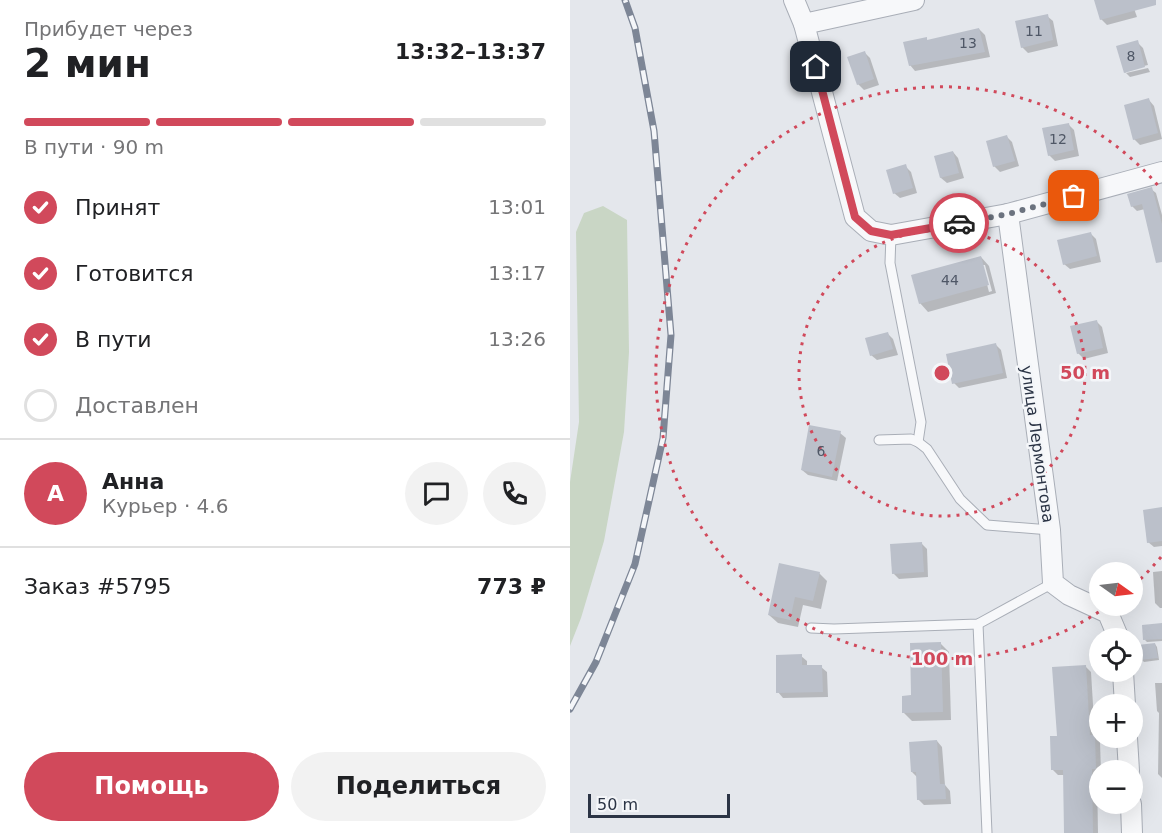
<!DOCTYPE html>
<html lang="ru">
<head>
<meta charset="utf-8">
<style>
  :root { --surface:#fff; --page:#f2f2f2; --text:#202124; --muted:#757577; --line:#e0e0e0; --accent:#d1495b }
  body { margin:0; font-family:"DejaVu Sans",sans-serif; background:var(--page); color:var(--text); height:100vh; display:flex; flex-direction:column; font-size:22px; white-space:nowrap }
  * { box-sizing:border-box; margin:0 }
  p { font-size:20px; color:var(--muted) }
  .icon { flex:none; width:33px; height:33px; fill:none; stroke:currentColor; stroke-width:2; stroke-linecap:round; stroke-linejoin:round }
  .map { position:relative; flex:1; overflow:hidden }
  .details { display:flex; flex-direction:column; background:var(--surface); width:570px }
  .details>* { flex:none }
  .needle { width:39px; rotate:104deg }
  .controls { position:absolute; left:519px; top:562px; display:grid; gap:12px }
  .controls a { display:grid; place-items:center; width:54px; height:54px; border-radius:50%; background:var(--surface); box-shadow:0 6px 24px #0002; font-size:30px }
  .scale { position:absolute; left:18px; bottom:15px; width:142px; box-sizing:border-box; padding-left:6px; border:3px solid #2b3445; border-top:0; font-size:16px; line-height:21px; white-space:nowrap; color:#2b3445; -webkit-text-stroke:4px #f4f6f9; paint-order:stroke }
  .pin { position:absolute; display:grid; place-items:center; width:51px; height:51px; color:#fff; margin:-26px; border-radius:12px; box-shadow:0 3px 9px #0006 }
  .courier { position:absolute; display:grid; place-items:center; width:60px; height:60px; margin:-30px; border:4px solid #d1495b; border-radius:50%; background:#fff; color:#222; box-shadow:0 2px 8px #0007 }
  .overview em { font-style:normal; font-weight:700 }
  .overview div { display:flex; flex-direction:column-reverse }
  .overview { display:flex; align-items:center; justify-content:space-between; height:102px; padding:0 24px }
  h1 { font-size:39px; font-weight:700; line-height:45px }
  .bar { display:grid; grid-template-columns:repeat(4,1fr); gap:9px 6px; align-content:center; height:72px; padding:0 24px }
  .bar i { height:8px; border-radius:4px; background:var(--line) }
  .bar .on { background:var(--accent) }
  .bar p { grid-column:span 4 }
  .line { display:flex; align-items:center; gap:15px; padding:0 24px; border-top:2px solid var(--line) }
  .line div { flex:1 }
  .round { display:grid; place-items:center; flex:none; width:63px; height:63px; border-radius:32px; background:var(--page) }
  ol { padding:0 24px; list-style:none }
  li { display:flex; align-items:center; gap:18px; height:66px }
  li p { margin-inline-start:auto }
  li .icon { padding:6px; border-radius:50%; background:var(--accent); color:#fff; stroke-width:4 }
  li:last-child { color:var(--muted) }
  li i { width:33px; height:33px; border:3px solid var(--line); border-radius:50% }
  .button { display:flex; gap:12px; margin-top:auto; padding:12px 24px }
  .button a { flex:1; height:69px; border-radius:36px; background:var(--accent); color:#fff; font-size:24px; font-weight:700; line-height:69px; text-align:center }
  .button a+a { background:var(--page); color:var(--text) }
  main { display:flex; flex:1; min-height:0 }
  .map>svg:first-child { display:block }
  .green { fill:#c9d6c5 }
  .shadow { fill:#0003; fill-rule:evenodd }
  .building { fill:#bbc0ca }
  .lines { fill:none; stroke-linecap:round; stroke-linejoin:round }
  .lane-casing { stroke:#a9aeb7; stroke-width:11 }
  .street-casing { stroke:#a9aeb7; stroke-width:22 }
  .lane { stroke:#f7f8fa; stroke-width:9 }
  .street { stroke:#f7f8fa; stroke-width:20 }
  .rail-casing { stroke:#7d8696; stroke-width:7 }
  .rail { stroke:#f4f6f9; stroke-width:4.5; stroke-dasharray:14; stroke-linecap:butt }
  .done { stroke:#6c737f; stroke-width:6; stroke-dasharray:0 10.8 }
  .route { stroke:#d1495b; stroke-width:8 }
  .ring { fill:none; stroke:#d1495b; stroke-width:3; stroke-dasharray:3 6 }
  .labels { text-anchor:middle; stroke-width:5; stroke-linejoin:round; paint-order:stroke }
  .number-label { font-size:14px; fill:#4f5766 }
  .street-label { font-size:16px; fill:#2b3445; stroke:#f4f6f9 }
  .centre { fill:#d1495b; stroke:#f4f6f9; stroke-width:3 }
  .ring-label { font-size:18px; text-anchor:middle; font-weight:bold; fill:#d1495b; stroke:#f4f6f9; stroke-width:5; stroke-linejoin:round; paint-order:stroke }
</style>
</head>
<body>
<main>
<section class="details">
<div class="overview"><div><h1>2 мин</h1><p>Прибудет через</p></div><em>13:32–13:37</em></div>
<div class="bar"><i class="on"></i><i class="on"></i><i class="on"></i><i></i><p>В пути · 90 m</p></div>
<ol>
<li><svg class="icon" aria-label="check" viewBox="0 0 24 24"><path d="M5 12l5 5 9-10"/></svg>Принят<p>13:01</p></li>
<li><svg class="icon" aria-label="check" viewBox="0 0 24 24"><path d="M5 12l5 5 9-10"/></svg>Готовится<p>13:17</p></li>
<li><svg class="icon" aria-label="check" viewBox="0 0 24 24"><path d="M5 12l5 5 9-10"/></svg>В пути<p>13:26</p></li>
<li><i></i>Доставлен</li>
</ol>
<div class="line" style="height:108px"><b class="round" style="background:var(--accent);color:#fff">А</b><div><b>Анна</b><p>Курьер · 4.6</p></div><a class="round"><svg class="icon" aria-label="chat" viewBox="0 0 24 24"><path d="M4 5h16v11H9l-5 4z"/></svg></a><a class="round"><svg class="icon" aria-label="phone" viewBox="0 0 24 24"><path d="M5 4h4l2 5-3 2q2 4 5 5l2-3 5 2v4C11 20 4 13 5 4z"/></svg></a></div>
<div class="line" style="height:78px"><div>Заказ #5795</div><b>773 ₽</b></div>
<div class="button"><a>Помощь</a><a>Поделиться</a></div>
</section>
<div class="map">
<svg width="592" height="833" viewBox="0 0 592 833">
  <rect width="100%" height="100%" fill="#e4e7ec"/>
  <!-- green -->
  <polygon class="green" points="33,206 57,220 59,352 54,432 34,541 11,618 0,646 0,482 9,422 6,232 14,213"/>
  <!-- shadow -->
  <g class="shadow">
    <polygon points="526,0 561,0 567,17 537,25 531,19"/>
    <polygon points="477,16 483,21 488,46 458,53 452,47"/>
    <polygon points="409,29 415,35 420,57 345,71 340,65 356,39 359,41"/>
    <polygon points="567,42 573,48 578,65 556,70 556,73 555,72"/>
    <polygon points="295,53 300,58 309,85 294,90 288,84"/>
    <polygon points="578,68 580,72 560,77 556,73"/>
    <polygon points="579,100 584,106 592,139 570,145 564,139"/>
    <polygon points="498,124 504,130 509,156 485,161 479,155"/>
    <polygon points="437,137 442,142 449,166 430,172 424,166"/>
    <polygon points="383,152 388,158 394,178 377,183 371,178 365,157"/>
    <polygon points="335,166 341,172 347,193 330,198 324,193"/>
    <polygon points="581,189 586,193 592,215 592,245 575,209 567,211 562,206"/>
    <polygon points="521,234 526,239 531,262 500,269 494,264"/>
    <path d="M411,257L419,266L426,293L358,312L350,303ZM412,265H415L422,291L419,292Z"/>
    <polygon points="526,321 532,327 538,353 514,359 508,353"/>
    <polygon points="318,334 323,339 328,355 307,360 301,355"/>
    <polygon points="426,345 431,350 437,378 389,388 384,383"/>
    <polygon points="270,433 276,438 267,481 238,475 232,470"/>
    <polygon points="592,509 592,546 584,547 578,542"/>
    <polygon points="351,543 357,549 358,577 329,579 323,573"/>
    <polygon points="592,571 592,608 590,608 585,603 583,572"/>
    <polygon points="249,573 257,581 251,609 233,605 228,627 208,623 199,615"/>
    <polygon points="592,624 592,641 577,642 575,640"/>
    <polygon points="371,644 379,652 381,720 342,721 333,712"/>
    <polygon points="585,644 587,647 589,660 574,662 572,660"/>
    <polygon points="231,656 237,661 237,667 251,667 257,672 258,697 213,698 208,692"/>
    <polygon points="515,666 521,672 525,737 530,742 531,771 530,774 527,774 528,833 495,833 494,775 488,775 482,769 489,738"/>
    <polygon points="585,683 592,683 592,778 588,774 589,713 587,711"/>
    <polygon points="367,741 372,747 375,785 380,791 381,804 354,805 348,799 347,777 342,772"/>
  </g>
  <!-- building -->
  <g class="building">
    <polygon points="524,0 586,0 586,5 530,20"/>
    <polygon points="478,14 483,40 451,48 445,21"/>
    <polygon points="409,28 415,52 339,66 333,42 357,37 357,40"/>
    <polygon points="568,40 575,67 554,73 546,46"/>
    <polygon points="295,51 304,79 287,85 277,57"/>
    <polygon points="579,98 588,133 563,140 554,105"/>
    <polygon points="499,123 504,150 478,156 472,128"/>
    <polygon points="437,135 445,161 423,167 416,141"/>
    <polygon points="383,151 389,173 370,178 364,156"/>
    <polygon points="336,164 343,188 323,194 316,170"/>
    <polygon points="582,187 592,224 592,262 586,263 572,204 561,207 557,194"/>
    <polygon points="521,232 527,256 493,265 487,240"/>
    <polygon points="411,256 419,285 349,304 341,275"/>
    <polygon points="527,320 533,348 507,354 500,326"/>
    <polygon points="318,332 323,349 300,356 295,338"/>
    <polygon points="426,343 433,373 382,384 376,354"/>
    <polygon points="239,425 271,431 262,477 231,470"/>
    <polygon points="592,507 592,541 577,543 573,510"/>
    <polygon points="352,542 354,572 322,574 320,544"/>
    <polygon points="209,563 250,572 243,601 225,597 220,620 198,615"/>
    <polygon points="592,623 592,639 573,640 572,625"/>
    <polygon points="371,642 373,712 332,713 332,696 341,695 340,643"/>
    <polygon points="585,643 588,658 570,660 568,645"/>
    <polygon points="232,654 232,665 252,665 253,692 206,693 206,655"/>
    <polygon points="516,665 520,735 525,735 526,769 522,769 523,833 494,833 493,770 481,770 480,736 487,736 482,667"/>
    <polygon points="367,740 370,784 375,784 376,799 347,800 346,772 341,772 339,742"/>
  </g>
  <g class="lines">
    <!-- lane casing -->
    <g class="lane-casing">
      <g id="lane">
        <polyline points="321,235 320,263 351,422 348,442"/>
        <polyline points="309,440 341,439 348,442 357,449 390,499 417,525 480,530"/>
        <polyline points="408,624 417,833"/>
        <polyline points="241,628 264,629 408,624 483,583"/>
      </g>
    </g>
    <!-- street casing -->
    <g class="street-casing">
      <g id="street">
        <polyline points="224,0 234,24 285,217 301,231 321,235 438,214 592,172"/>
        <polyline points="234,24 344,0"/>
        <polyline points="438,214 480,530 483,583 499,595 538,613 549,639"/>
        <polyline points="553,672 555,705"/>
        <polyline points="557,738 559,771"/>
        <polyline points="561,804 562,833"/>
      </g>
    </g>
    <!-- lane -->
    <use href="#lane" class="lane"/>
    <!-- street -->
    <use href="#street" class="street"/>
    <!-- rail casing -->
    <g class="rail-casing">
      <polyline id="rail" points="0,709 26,662 65,564 93,438 101,335 84,131 65,28 55,0"/>
    </g>
    <!-- rail -->
    <use href="#rail" class="rail"/>
  </g>
  <g class="lines">
    <!-- done -->
    <polyline class="done" points="389,223 438,214 504,196"/>
    <!-- route -->
    <polyline class="route" points="246,67 285,217 301,231 321,235 389,223"/>
  </g>
  <!-- distance rings -->
  <g class="ring">
    <circle cx="372" cy="373" r="143"/>
    <path d="M591 557A286 286 0 0 1 563 586M536 607A286 286 0 1 1 591 189"/>
  </g>
  <g class="labels">
    <!-- number labels -->
    <g class="number-label">
      <text x="464" y="36">11</text>
      <text x="398" y="48">13</text>
      <text x="561" y="61">8</text>
      <text x="488" y="144">12</text>
      <text x="380" y="285">44</text>
      <text x="251" y="456">6</text>
    </g>
    <!-- street labels -->
    <g class="street-label">
      <text transform="translate(468 444) rotate(82)" y="6">улица Лермонтова</text>
    </g>
  </g>
  <circle cx="372" cy="373" r="9" class="centre"/>
  <g class="ring-label">
    <text x="515" y="379">50 m</text>
    <text x="372" y="665">100 m</text>
  </g>
</svg>
<div class="controls">
<a><svg class="needle" viewBox="-14 -14 28 28"><path d="M0-13l5 13h-10z" fill="#e53935"/><path d="M0 13l5-13h-10z" fill="#757577"/></svg></a>
<a><svg class="icon" aria-label="locate" viewBox="0 0 24 24"><circle cx="12" cy="12" r="6"/><path d="M12 2v4M12 18v4M2 12h4M18 12h4"/></svg></a>
<a>+</a>
<a>−</a>
</div>
<div class="scale">50 m</div>
<div class="pin" style="left:504px;top:196px;background:#ea580c"><svg class="icon" aria-label="bag" viewBox="0 0 24 24"><path d="M5 8h14l-1 12H6zM9 8a3 3 0 0 1 6 0"/></svg></div>
<div class="pin" style="left:246px;top:67px;background:#1f2937"><svg class="icon" aria-label="home" viewBox="0 0 24 24"><path d="M3 11l9-7 9 7M6 9v11h12V9"/></svg></div>
<div class="courier" style="left:389px;top:223px"><svg class="icon" aria-label="car" viewBox="0 0 24 24"><path d="M5 17H2v-5l4-1 3-4h7l3 4 3 1v5h-3M9 17h6M6 11h13"/><circle cx="7" cy="17" r="2"/><circle cx="17" cy="17" r="2"/></svg></div>
</div>
</main>
</body>
</html>
